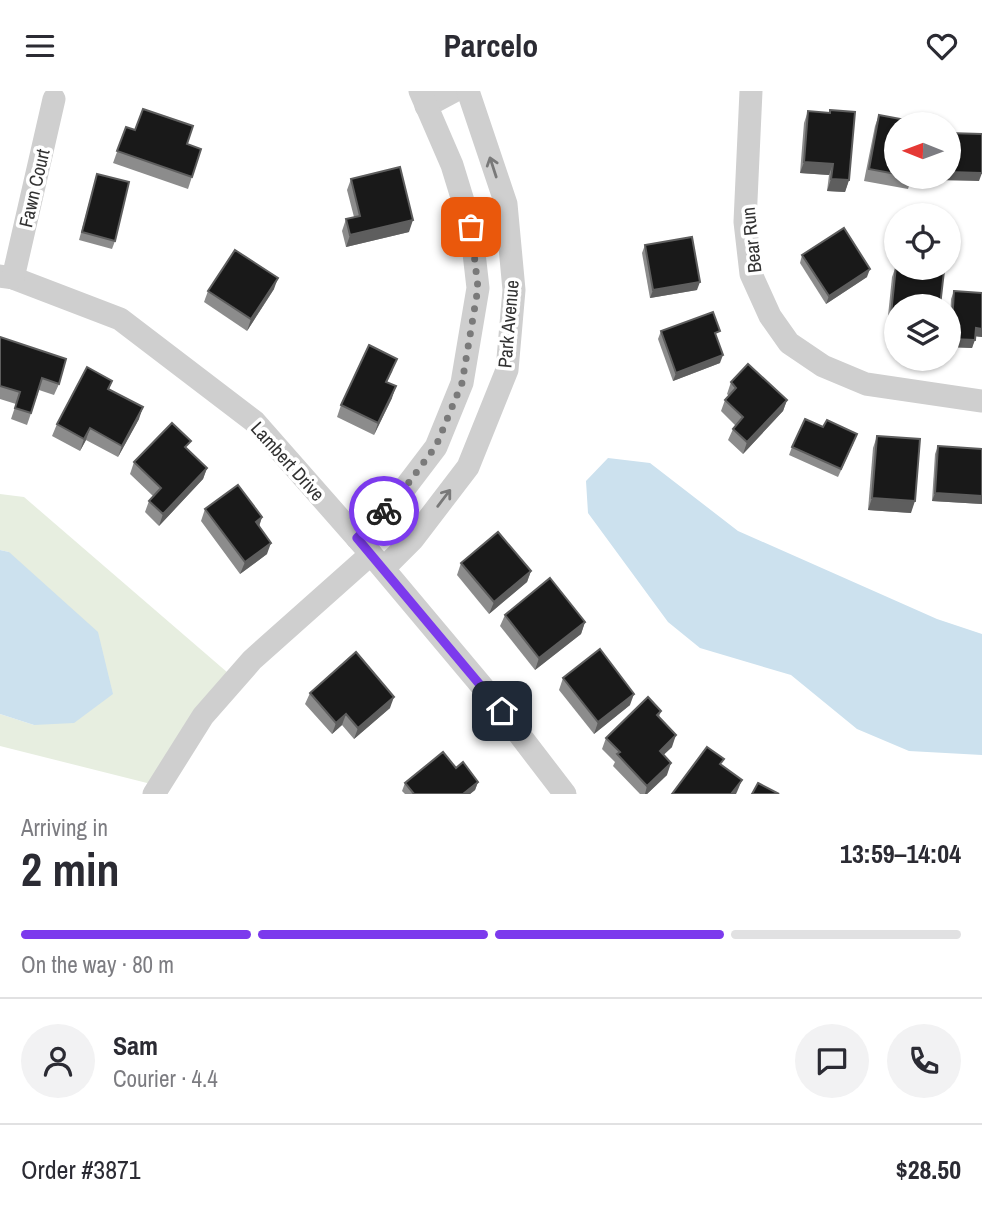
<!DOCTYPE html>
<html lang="en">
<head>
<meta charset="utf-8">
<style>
  :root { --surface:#fff; --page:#f2f2f3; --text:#2b2b33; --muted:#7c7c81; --line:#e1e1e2; --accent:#7c3aed }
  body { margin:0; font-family:"Archivo Narrow",sans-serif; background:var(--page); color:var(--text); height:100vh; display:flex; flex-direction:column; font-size:26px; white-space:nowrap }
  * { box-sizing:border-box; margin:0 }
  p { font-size:23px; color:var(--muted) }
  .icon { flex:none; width:38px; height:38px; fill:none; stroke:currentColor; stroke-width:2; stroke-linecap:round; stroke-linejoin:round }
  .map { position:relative; height:703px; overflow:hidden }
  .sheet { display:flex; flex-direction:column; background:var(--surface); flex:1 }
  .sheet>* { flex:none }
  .needle { width:46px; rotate:271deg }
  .buttons { position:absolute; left:884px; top:21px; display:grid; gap:14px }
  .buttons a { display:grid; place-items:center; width:77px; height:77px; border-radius:50%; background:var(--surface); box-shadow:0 2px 5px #0004; font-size:35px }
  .pin { position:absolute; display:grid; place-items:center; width:60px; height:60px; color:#fff; margin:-30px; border-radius:14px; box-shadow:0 4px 10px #0006 }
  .courier { position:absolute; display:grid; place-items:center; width:70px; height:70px; margin:-35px; border:5px solid #7c3aed; border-radius:50%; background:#fff; color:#222; box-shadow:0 2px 9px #0007 }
  .overview em { font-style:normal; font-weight:800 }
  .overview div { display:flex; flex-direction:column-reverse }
  .overview { display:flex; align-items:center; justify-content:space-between; height:119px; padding:0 21px }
  h1 { font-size:46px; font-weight:800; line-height:52px }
  .bar { display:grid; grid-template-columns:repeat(4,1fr); gap:10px 7px; align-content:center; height:84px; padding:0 21px }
  .bar i { height:9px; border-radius:5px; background:var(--line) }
  .bar .selected { background:var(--accent) }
  .bar p { grid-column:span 4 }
  .line { display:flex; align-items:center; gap:18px; padding:0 21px; border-top:2px solid var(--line) }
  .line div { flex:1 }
  .round { display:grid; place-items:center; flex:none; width:74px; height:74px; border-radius:37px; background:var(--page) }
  header { display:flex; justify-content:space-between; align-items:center; height:91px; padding:0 21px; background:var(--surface); font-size:32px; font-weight:800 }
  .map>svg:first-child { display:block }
  .green { fill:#e7eee0 }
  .water { fill:#cce1ee }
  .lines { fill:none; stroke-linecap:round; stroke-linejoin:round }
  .minor { stroke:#cfcfcf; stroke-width:23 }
  .wall { fill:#8c8c8c }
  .shaded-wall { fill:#5e5e5e }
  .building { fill:#191919; stroke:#5e5e5e; stroke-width:2 }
  .oneway { stroke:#797979 }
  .done { stroke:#7a7a7a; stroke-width:7; stroke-dasharray:0 12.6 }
  .route { stroke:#7c3aed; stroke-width:9 }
  .labels { text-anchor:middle; stroke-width:7; stroke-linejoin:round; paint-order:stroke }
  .street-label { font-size:19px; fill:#323232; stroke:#fff }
</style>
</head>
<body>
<header><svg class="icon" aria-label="menu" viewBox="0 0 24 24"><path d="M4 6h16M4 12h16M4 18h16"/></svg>Parcelo<svg class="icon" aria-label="heart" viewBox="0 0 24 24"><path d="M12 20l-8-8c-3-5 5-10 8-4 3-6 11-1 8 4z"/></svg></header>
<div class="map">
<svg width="982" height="703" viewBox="0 0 982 703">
  <rect width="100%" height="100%" fill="#fff"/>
  <!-- green -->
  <polygon class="green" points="0,403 24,406 235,588 159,695 0,655 0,623 34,634 9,461 0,459"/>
  <!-- water -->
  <g class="water">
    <polygon points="608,367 650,372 738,440 937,528 982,543 982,664 909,660 857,638 791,584 700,557 668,531 588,422 586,390"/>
    <polygon points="0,459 9,461 98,541 113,603 74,632 34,634 0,623"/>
  </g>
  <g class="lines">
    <!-- minor -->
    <g class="minor">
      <polyline points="751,0 745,131 751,183 770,225 789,252 823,275 866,293 982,310"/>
      <polyline points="426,15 454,0"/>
      <polyline points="0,185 13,187 120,228 255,331 371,463 486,600 565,703"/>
      <polyline points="13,187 54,8"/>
      <polyline points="357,447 398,406 436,356 462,292 478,197 471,136 452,74 420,0"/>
      <polyline points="384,477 413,448 468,376 507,279 514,199 506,113 468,0"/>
      <polyline points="154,703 203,625 252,569 371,463"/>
    </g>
  </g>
  <!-- wall -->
  <g class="wall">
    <polygon points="830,19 849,89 845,101 827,100 829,84 800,82 804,32 808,20 829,22"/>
    <polygon points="879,24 896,33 896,86 912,86 908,98 864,90 875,35"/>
    <polygon points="126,36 201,58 188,98 113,72"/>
    <polygon points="97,83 115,150 112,158 79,149"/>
    <polygon points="351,88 409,141 346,156 342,140 346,128 354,126 347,99"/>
    <polygon points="645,154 697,199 650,207 642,162"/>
    <polygon points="802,164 867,186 826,213 800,172"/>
    <polygon points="896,175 896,245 886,244 892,186"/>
    <polygon points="274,198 247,240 204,211 208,200"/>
    <polygon points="954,200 982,202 982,246 975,245 972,257 949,256 951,208"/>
    <polygon points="661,240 717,248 720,272 673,290 658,248"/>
    <polygon points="0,246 59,293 54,304 39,299 27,334 11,328 16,313 0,308"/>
    <polygon points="393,279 387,291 392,307 374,344 337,326 341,314"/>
    <polygon points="112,290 109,298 139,328 118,366 86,349 80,360 52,345 57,333"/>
    <polygon points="731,291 787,309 783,320 743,363 728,349 733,338 736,335 721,320 725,309 729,305 727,303"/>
    <polygon points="877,345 911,422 868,419 873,357"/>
    <polygon points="854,351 838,386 789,364 792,356"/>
    <polygon points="938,355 982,413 932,410 935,363"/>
    <polygon points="188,358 207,377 203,388 159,435 145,421 149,410 153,405 130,383 134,371"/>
    <polygon points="205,418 262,426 259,436 267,463 240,483 201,430"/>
    <polygon points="461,472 531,480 527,491 489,523 457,484"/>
    <polygon points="505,524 585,531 581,543 535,579 500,535"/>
    <polygon points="563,587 630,614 594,643 559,599"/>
    <polygon points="310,602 390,617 354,648 342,634 332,643 305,613"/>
    <polygon points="661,620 659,626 672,656 663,664 667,684 647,703 640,703 613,675 615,671 602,658 606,647"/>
    <polygon points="456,677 478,691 475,699 470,703 405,703 402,700 405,692"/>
  </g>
  <!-- shaded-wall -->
  <g class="shaded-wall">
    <polygon points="804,71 833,73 829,84 800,82"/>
    <polygon points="948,81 982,82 979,90 934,89 935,86 948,86"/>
    <polygon points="831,88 849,89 845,101 827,100"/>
    <polygon points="413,129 409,141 346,156 350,144"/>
    <polygon points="870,178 867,186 826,213 829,205"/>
    <polygon points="278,187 274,198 247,240 251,228"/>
    <polygon points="700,191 697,199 650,207 653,199"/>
    <polygon points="890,233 896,234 896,245 886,244"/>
    <polygon points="976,237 982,238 982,246 973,245"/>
    <polygon points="951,248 975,249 972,257 949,256"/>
    <polygon points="723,264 720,272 673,290 676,282"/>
    <polygon points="396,295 392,307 374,344 378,332"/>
    <polygon points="787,309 783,320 743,363 747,351"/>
    <polygon points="143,316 139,328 118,366 122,355"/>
    <polygon points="90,337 86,349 80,360 84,348"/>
    <polygon points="207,377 203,388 159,435 163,423"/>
    <polygon points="935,402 982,405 982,413 932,410"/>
    <polygon points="872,407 915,410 911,422 868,419"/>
    <polygon points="262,426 258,438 256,431"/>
    <polygon points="271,452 267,463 240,483 245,471"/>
    <polygon points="531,480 527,491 489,523 494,511"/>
    <polygon points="585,531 581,543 535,579 539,567"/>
    <polygon points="634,603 630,614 594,643 598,631"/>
    <polygon points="394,606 390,617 354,648 358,637"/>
    <polygon points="346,623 342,634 332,643 336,632"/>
    <polygon points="676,644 672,656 655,672 660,660"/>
    <polygon points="671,672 667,684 647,703 645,703 647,695"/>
    <polygon points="742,689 737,701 736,703 731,703"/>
    <polygon points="478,691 475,699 470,703 463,703"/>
  </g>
  <!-- building -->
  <g class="building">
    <polygon points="143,18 193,35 187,53 201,58 192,86 117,60 126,36 135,39"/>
    <polygon points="830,19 855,21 849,89 831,88 833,73 804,71 808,20 830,22"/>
    <polygon points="879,24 922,32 922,33 896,33 896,83 869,78"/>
    <polygon points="948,42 982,43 982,82 948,81"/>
    <polygon points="400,76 413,129 350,144 346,128 360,125 351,88"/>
    <polygon points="97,83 129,91 115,150 82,141"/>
    <polygon points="844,137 870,178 829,205 802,164"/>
    <polygon points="692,146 700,191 653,199 645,154"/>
    <polygon points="235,159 278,187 251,228 208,200"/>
    <polygon points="896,175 896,177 913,177 944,180 940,215 896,215 896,234 890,233"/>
    <polygon points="954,200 982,202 982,238 976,237 975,249 951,248"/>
    <polygon points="713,221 720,240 715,242 723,264 676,282 661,240"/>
    <polygon points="0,246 66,268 59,293 42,287 31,322 15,317 20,301 0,295"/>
    <polygon points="369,254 397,268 386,291 396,295 378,332 341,314"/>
    <polygon points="748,273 787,309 747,351 733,338 743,326 725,309 736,297 731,291"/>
    <polygon points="87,276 112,290 108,298 143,316 122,355 90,337 84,348 57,333"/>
    <polygon points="805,328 823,336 827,329 857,343 841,378 792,356"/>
    <polygon points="172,332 191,350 185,356 207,377 163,423 149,410 161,397 134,371"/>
    <polygon points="877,345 920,348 915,410 872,407"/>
    <polygon points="938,355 982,358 982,405 935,402"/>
    <polygon points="238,394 262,426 256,431 271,452 245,471 205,418"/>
    <polygon points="498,441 531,480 494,511 461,472"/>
    <polygon points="550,487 585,531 539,567 505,524"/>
    <polygon points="600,558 634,603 598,631 563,587"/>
    <polygon points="356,561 394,606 358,637 346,623 336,632 310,602"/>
    <polygon points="648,606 661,620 657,624 676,644 660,660 671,672 647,695 617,663 620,661 606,647"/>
    <polygon points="707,656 724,668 720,673 742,689 731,703 672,703"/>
    <polygon points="443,661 456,677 463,671 478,691 463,703 414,703 405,692"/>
    <polygon points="758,692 779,703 752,703"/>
  </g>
  <!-- one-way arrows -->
  <defs><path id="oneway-shaft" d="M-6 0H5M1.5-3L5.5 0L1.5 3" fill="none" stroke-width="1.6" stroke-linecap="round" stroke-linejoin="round" transform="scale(1.75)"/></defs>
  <g class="oneway">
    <use href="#oneway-shaft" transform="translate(493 76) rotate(-108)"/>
    <use href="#oneway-shaft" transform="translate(444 407) rotate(-53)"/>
  </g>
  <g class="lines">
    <!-- done -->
    <polyline class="done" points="384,420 398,406 436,355 462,292 478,197 471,136"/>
    <!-- route -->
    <polyline class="route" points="384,420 357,447 502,620"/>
  </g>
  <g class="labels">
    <!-- street labels -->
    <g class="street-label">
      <text transform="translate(34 97) rotate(-77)" y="7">Fawn Court</text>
      <text transform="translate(751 149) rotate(-96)" y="7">Bear Run</text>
      <text transform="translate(508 233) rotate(-85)" y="7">Park Avenue</text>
      <text transform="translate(288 370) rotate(48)" y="7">Lambert Drive</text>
    </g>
  </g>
</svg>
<div class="buttons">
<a><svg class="needle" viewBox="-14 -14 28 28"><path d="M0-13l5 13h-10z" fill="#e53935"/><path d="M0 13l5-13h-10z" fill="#7c7c81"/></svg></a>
<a><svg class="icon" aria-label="locate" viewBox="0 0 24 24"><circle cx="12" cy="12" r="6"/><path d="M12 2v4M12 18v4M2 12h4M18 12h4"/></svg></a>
<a><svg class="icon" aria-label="layers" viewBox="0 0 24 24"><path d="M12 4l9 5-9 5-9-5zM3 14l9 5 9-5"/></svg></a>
</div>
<div class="pin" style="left:471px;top:136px;background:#ea580c"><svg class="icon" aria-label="bag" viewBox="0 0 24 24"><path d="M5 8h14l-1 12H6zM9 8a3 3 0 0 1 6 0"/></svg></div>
<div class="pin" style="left:502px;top:620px;background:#1f2937"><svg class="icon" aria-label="home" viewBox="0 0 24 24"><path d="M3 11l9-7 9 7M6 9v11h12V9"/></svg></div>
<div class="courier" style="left:384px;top:420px"><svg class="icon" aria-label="bike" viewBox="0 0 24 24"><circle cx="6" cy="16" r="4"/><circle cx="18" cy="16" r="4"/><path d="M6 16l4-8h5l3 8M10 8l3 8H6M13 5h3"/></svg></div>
</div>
<section class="sheet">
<div class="overview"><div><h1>2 min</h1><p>Arriving in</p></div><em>13:59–14:04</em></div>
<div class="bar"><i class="selected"></i><i class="selected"></i><i class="selected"></i><i></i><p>On the way · 80 m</p></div>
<div class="line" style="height:126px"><a class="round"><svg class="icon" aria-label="person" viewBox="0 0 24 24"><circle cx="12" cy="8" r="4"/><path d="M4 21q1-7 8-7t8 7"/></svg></a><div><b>Sam</b><p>Courier · 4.4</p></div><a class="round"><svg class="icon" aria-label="chat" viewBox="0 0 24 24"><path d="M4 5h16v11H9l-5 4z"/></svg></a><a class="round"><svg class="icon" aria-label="phone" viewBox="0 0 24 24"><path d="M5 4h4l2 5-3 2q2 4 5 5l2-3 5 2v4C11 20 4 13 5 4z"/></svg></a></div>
<div class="line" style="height:91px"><div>Order #3871</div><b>$28.50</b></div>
</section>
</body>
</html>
